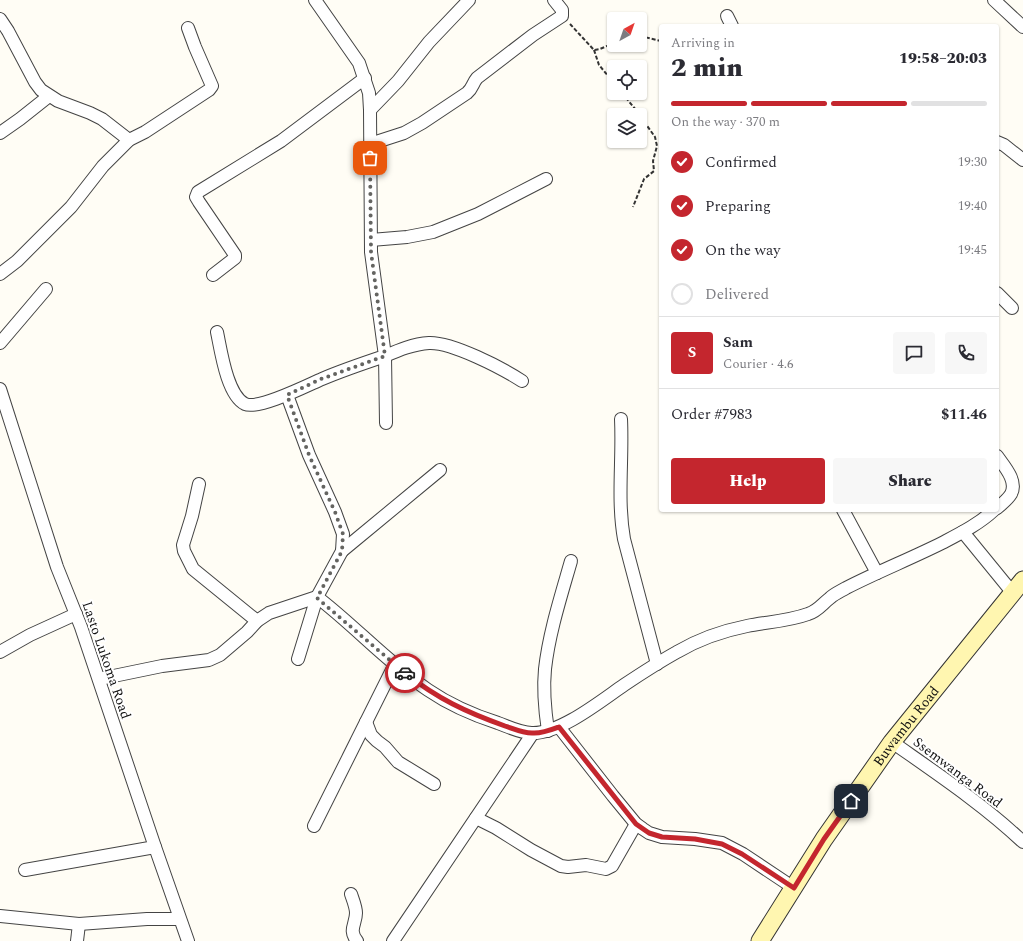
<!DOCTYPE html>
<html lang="en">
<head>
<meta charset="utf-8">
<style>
  :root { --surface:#fff; --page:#f7f7f7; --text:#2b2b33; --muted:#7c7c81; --line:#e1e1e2; --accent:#c4262e }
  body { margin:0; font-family:Spectral,serif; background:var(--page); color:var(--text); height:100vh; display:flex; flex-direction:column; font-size:15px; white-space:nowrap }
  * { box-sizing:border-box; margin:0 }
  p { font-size:13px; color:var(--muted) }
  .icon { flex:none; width:22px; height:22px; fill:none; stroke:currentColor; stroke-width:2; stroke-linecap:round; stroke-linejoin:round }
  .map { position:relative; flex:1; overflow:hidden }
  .panel { position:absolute; left:659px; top:24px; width:340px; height:488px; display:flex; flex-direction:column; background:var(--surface); border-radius:4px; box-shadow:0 1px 3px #0004 }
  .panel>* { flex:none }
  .needle { width:26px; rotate:40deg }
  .controls { position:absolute; left:607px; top:12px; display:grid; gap:8px }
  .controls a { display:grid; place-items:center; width:40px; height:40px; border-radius:4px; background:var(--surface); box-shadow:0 1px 3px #0004; font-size:20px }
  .pin { position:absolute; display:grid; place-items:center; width:34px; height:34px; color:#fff; margin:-17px; border-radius:8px; box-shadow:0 2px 6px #0006 }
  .courier { position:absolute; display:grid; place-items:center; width:40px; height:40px; margin:-20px; border:3px solid #c4262e; border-radius:50%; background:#fff; color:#222; box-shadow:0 1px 5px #0007 }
  .overview em { font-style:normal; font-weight:800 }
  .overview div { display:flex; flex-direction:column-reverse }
  .overview { display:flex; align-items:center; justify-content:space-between; height:68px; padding:0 12px }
  h1 { font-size:26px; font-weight:800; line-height:30px }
  .bar { display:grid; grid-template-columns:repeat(4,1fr); gap:6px 4px; align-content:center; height:48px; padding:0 12px }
  .bar i { height:5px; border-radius:3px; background:var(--line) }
  .bar .on { background:var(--accent) }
  .bar p { grid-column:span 4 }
  .line { display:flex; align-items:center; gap:10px; padding:0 12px; border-top:1px solid var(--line) }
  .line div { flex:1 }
  .round { display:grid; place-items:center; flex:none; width:42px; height:42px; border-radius:4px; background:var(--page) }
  ol { padding:0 12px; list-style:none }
  li { display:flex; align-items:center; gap:12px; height:44px }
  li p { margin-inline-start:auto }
  li .icon { padding:4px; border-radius:50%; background:var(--accent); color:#fff; stroke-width:4 }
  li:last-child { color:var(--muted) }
  li i { width:22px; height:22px; border:2px solid var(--line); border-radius:50% }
  .primary-button { display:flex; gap:8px; margin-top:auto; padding:8px 12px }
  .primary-button a { flex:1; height:46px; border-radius:4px; background:var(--accent); color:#fff; font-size:16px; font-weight:800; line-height:46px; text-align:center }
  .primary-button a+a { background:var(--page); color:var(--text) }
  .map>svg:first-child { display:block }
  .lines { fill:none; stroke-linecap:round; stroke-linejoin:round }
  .street-casing { stroke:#444; stroke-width:14 }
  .secondary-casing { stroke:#333; stroke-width:19 }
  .path { stroke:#333; stroke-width:2; stroke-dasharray:4 2; stroke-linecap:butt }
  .street { stroke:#fff; stroke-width:12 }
  .secondary { stroke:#fff6b0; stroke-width:17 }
  .done { stroke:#646461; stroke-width:4; stroke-dasharray:0 7.2 }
  .route { stroke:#c4262e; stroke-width:5 }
  .labels { text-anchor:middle; stroke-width:4; stroke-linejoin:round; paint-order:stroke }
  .street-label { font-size:14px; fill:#111; stroke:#fff }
</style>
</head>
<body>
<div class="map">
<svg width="1023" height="941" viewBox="0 0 1023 941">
  <rect width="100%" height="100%" fill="#fffdf5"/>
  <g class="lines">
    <!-- street casing -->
    <g class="street-casing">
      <g id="street">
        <polyline points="994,0 1023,27"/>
        <polyline points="727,16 732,26"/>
        <polyline points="0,19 8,31 35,82 41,90 58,101 90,113 102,119 129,140"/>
        <polyline points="370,110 398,81 429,42 469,0"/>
        <polyline points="0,133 20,119 49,96"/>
        <polyline points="997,142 1004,145 1023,160"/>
        <path d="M370,144L404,133L422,123L467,93C473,88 472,84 477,78L533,35L562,16V10L554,0"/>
        <polyline points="371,240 407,237 433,232 478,214 546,179"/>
        <polyline points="0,274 17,261 71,207 103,166 129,140 145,132 209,90 212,86 195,47 188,28"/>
        <polyline points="213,275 235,258 235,255 199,202 196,197 198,192 281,141 365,78"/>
        <polyline points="997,293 1012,308"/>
        <path d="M217,332C221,351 227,395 245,404C259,410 308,385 322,379C343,370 364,363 385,356L371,252L370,110L369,93L359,63L315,0"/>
        <polyline points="0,343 46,289"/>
        <polyline points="0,389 57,567 81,627 155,847 188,941"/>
        <polyline points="287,395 309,455 335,512 343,534 342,551 317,597 298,659"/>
        <path d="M621,419C623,460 617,499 624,539L657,664"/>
        <path d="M386,423L385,356C399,350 413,344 429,343C452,342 502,368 522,381"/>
        <path d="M997,456C1004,466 1018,481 1011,494C1008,499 1002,504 997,508"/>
        <polyline points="199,484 192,516 183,545 184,551 193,569 257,621"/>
        <polyline points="843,510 877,573"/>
        <polyline points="963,532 1012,592"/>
        <polyline points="342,551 440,470"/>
        <polyline points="0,652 30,635 76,614"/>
        <path d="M99,679L162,666L209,660L220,655L247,632L257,621L269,613L317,597C355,626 388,663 428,690C450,705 473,715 498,723C509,727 520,733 532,733C560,734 602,700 624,685C642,673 659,662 677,652C699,639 722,631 747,626C767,622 789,621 808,614C818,611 822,604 830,598C834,594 841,591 846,588C877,572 910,559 942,543C961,533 979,524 994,510"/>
        <polyline points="366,722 371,735 377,741 385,747 398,762 434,784"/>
        <polyline points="559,727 613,796 636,824 643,829 649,833 662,837 695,839 722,843 743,854 794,888"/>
        <path d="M548,731C545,711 543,689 545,669C549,633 561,596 571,561"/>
        <path d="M892,742C936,773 984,805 1023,842"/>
        <polyline points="476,818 496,828 531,850 561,866 568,867 586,865 606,869 612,866 636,824"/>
        <polyline points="314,826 395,664"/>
        <polyline points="25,870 155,847"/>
        <path d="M351,894C353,900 356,907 356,913C356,924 348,930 357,941"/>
        <polyline points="0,916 79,924 147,919 179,919"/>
        <polyline points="77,941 79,924"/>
        <polyline points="393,941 533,733"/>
      </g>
    </g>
    <!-- secondary casing -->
    <g class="secondary-casing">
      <g id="secondary">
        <path id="s1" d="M760,941L824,839L892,742L1023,580"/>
      </g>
    </g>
    <!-- path -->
    <g class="path">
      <polyline points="570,24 594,50 600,49 614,43"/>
      <polyline points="640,36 661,41"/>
      <polyline points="594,50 599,65 614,83"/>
      <polyline points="622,93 636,110 655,137 657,146 653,161 654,171 644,179 633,207"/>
    </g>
    <!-- street -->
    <use href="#street" class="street"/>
    <!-- secondary -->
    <use href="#secondary" class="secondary"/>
  </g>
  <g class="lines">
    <!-- done -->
    <polyline class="done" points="370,158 371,252 385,356 321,379 287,395 309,455 335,512 343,534 342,551 317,598 405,673"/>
    <!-- route -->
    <path class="route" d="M405,673C438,699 466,712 505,726C514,729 523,733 532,733C541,734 551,730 559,727L636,824L649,833L662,837L695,839L722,844L742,854L794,888L824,839L851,801"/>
  </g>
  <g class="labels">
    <!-- street labels -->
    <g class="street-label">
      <text transform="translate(107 660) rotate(71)" y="5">Lasto Lukoma Road</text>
      <text dy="5" stroke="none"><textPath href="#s1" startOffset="260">Buwambu Road</textPath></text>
      <text transform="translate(958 772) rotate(37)" y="5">Ssemwanga Road</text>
    </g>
  </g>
</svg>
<div class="controls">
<a><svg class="needle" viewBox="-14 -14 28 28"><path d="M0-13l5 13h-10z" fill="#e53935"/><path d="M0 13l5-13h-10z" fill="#7c7c81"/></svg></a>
<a><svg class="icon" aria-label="locate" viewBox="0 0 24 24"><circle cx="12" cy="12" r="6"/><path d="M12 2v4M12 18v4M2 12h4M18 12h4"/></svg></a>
<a><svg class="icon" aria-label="layers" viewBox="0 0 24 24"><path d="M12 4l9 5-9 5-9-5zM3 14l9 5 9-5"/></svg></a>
</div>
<div class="pin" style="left:370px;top:158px;background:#ea580c"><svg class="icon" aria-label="bag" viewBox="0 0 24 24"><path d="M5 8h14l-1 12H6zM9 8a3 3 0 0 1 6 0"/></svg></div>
<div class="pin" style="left:851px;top:801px;background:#1f2937"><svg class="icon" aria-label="home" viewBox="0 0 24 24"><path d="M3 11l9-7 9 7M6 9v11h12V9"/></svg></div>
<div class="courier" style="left:405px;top:673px"><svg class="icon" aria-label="car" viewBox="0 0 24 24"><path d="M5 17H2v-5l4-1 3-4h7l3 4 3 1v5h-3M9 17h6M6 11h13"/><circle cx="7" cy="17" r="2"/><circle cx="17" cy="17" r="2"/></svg></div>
<section class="panel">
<div class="overview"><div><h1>2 min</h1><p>Arriving in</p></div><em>19:58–20:03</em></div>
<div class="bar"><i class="on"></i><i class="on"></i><i class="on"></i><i></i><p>On the way · 370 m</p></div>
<ol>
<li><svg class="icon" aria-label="check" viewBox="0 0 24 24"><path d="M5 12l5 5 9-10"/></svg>Confirmed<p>19:30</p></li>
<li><svg class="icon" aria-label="check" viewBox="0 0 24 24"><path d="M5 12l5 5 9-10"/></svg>Preparing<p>19:40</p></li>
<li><svg class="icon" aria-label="check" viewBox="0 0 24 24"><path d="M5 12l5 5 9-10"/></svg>On the way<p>19:45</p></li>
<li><i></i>Delivered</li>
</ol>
<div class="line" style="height:72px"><b class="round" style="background:var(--accent);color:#fff">S</b><div><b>Sam</b><p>Courier · 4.6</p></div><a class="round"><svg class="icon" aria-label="chat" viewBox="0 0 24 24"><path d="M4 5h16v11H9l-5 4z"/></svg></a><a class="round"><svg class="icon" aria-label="phone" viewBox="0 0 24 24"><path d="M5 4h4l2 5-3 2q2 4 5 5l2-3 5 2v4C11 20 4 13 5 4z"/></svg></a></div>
<div class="line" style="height:52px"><div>Order #7983</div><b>$11.46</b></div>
<div class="primary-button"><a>Help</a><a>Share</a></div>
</section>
</div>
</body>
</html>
